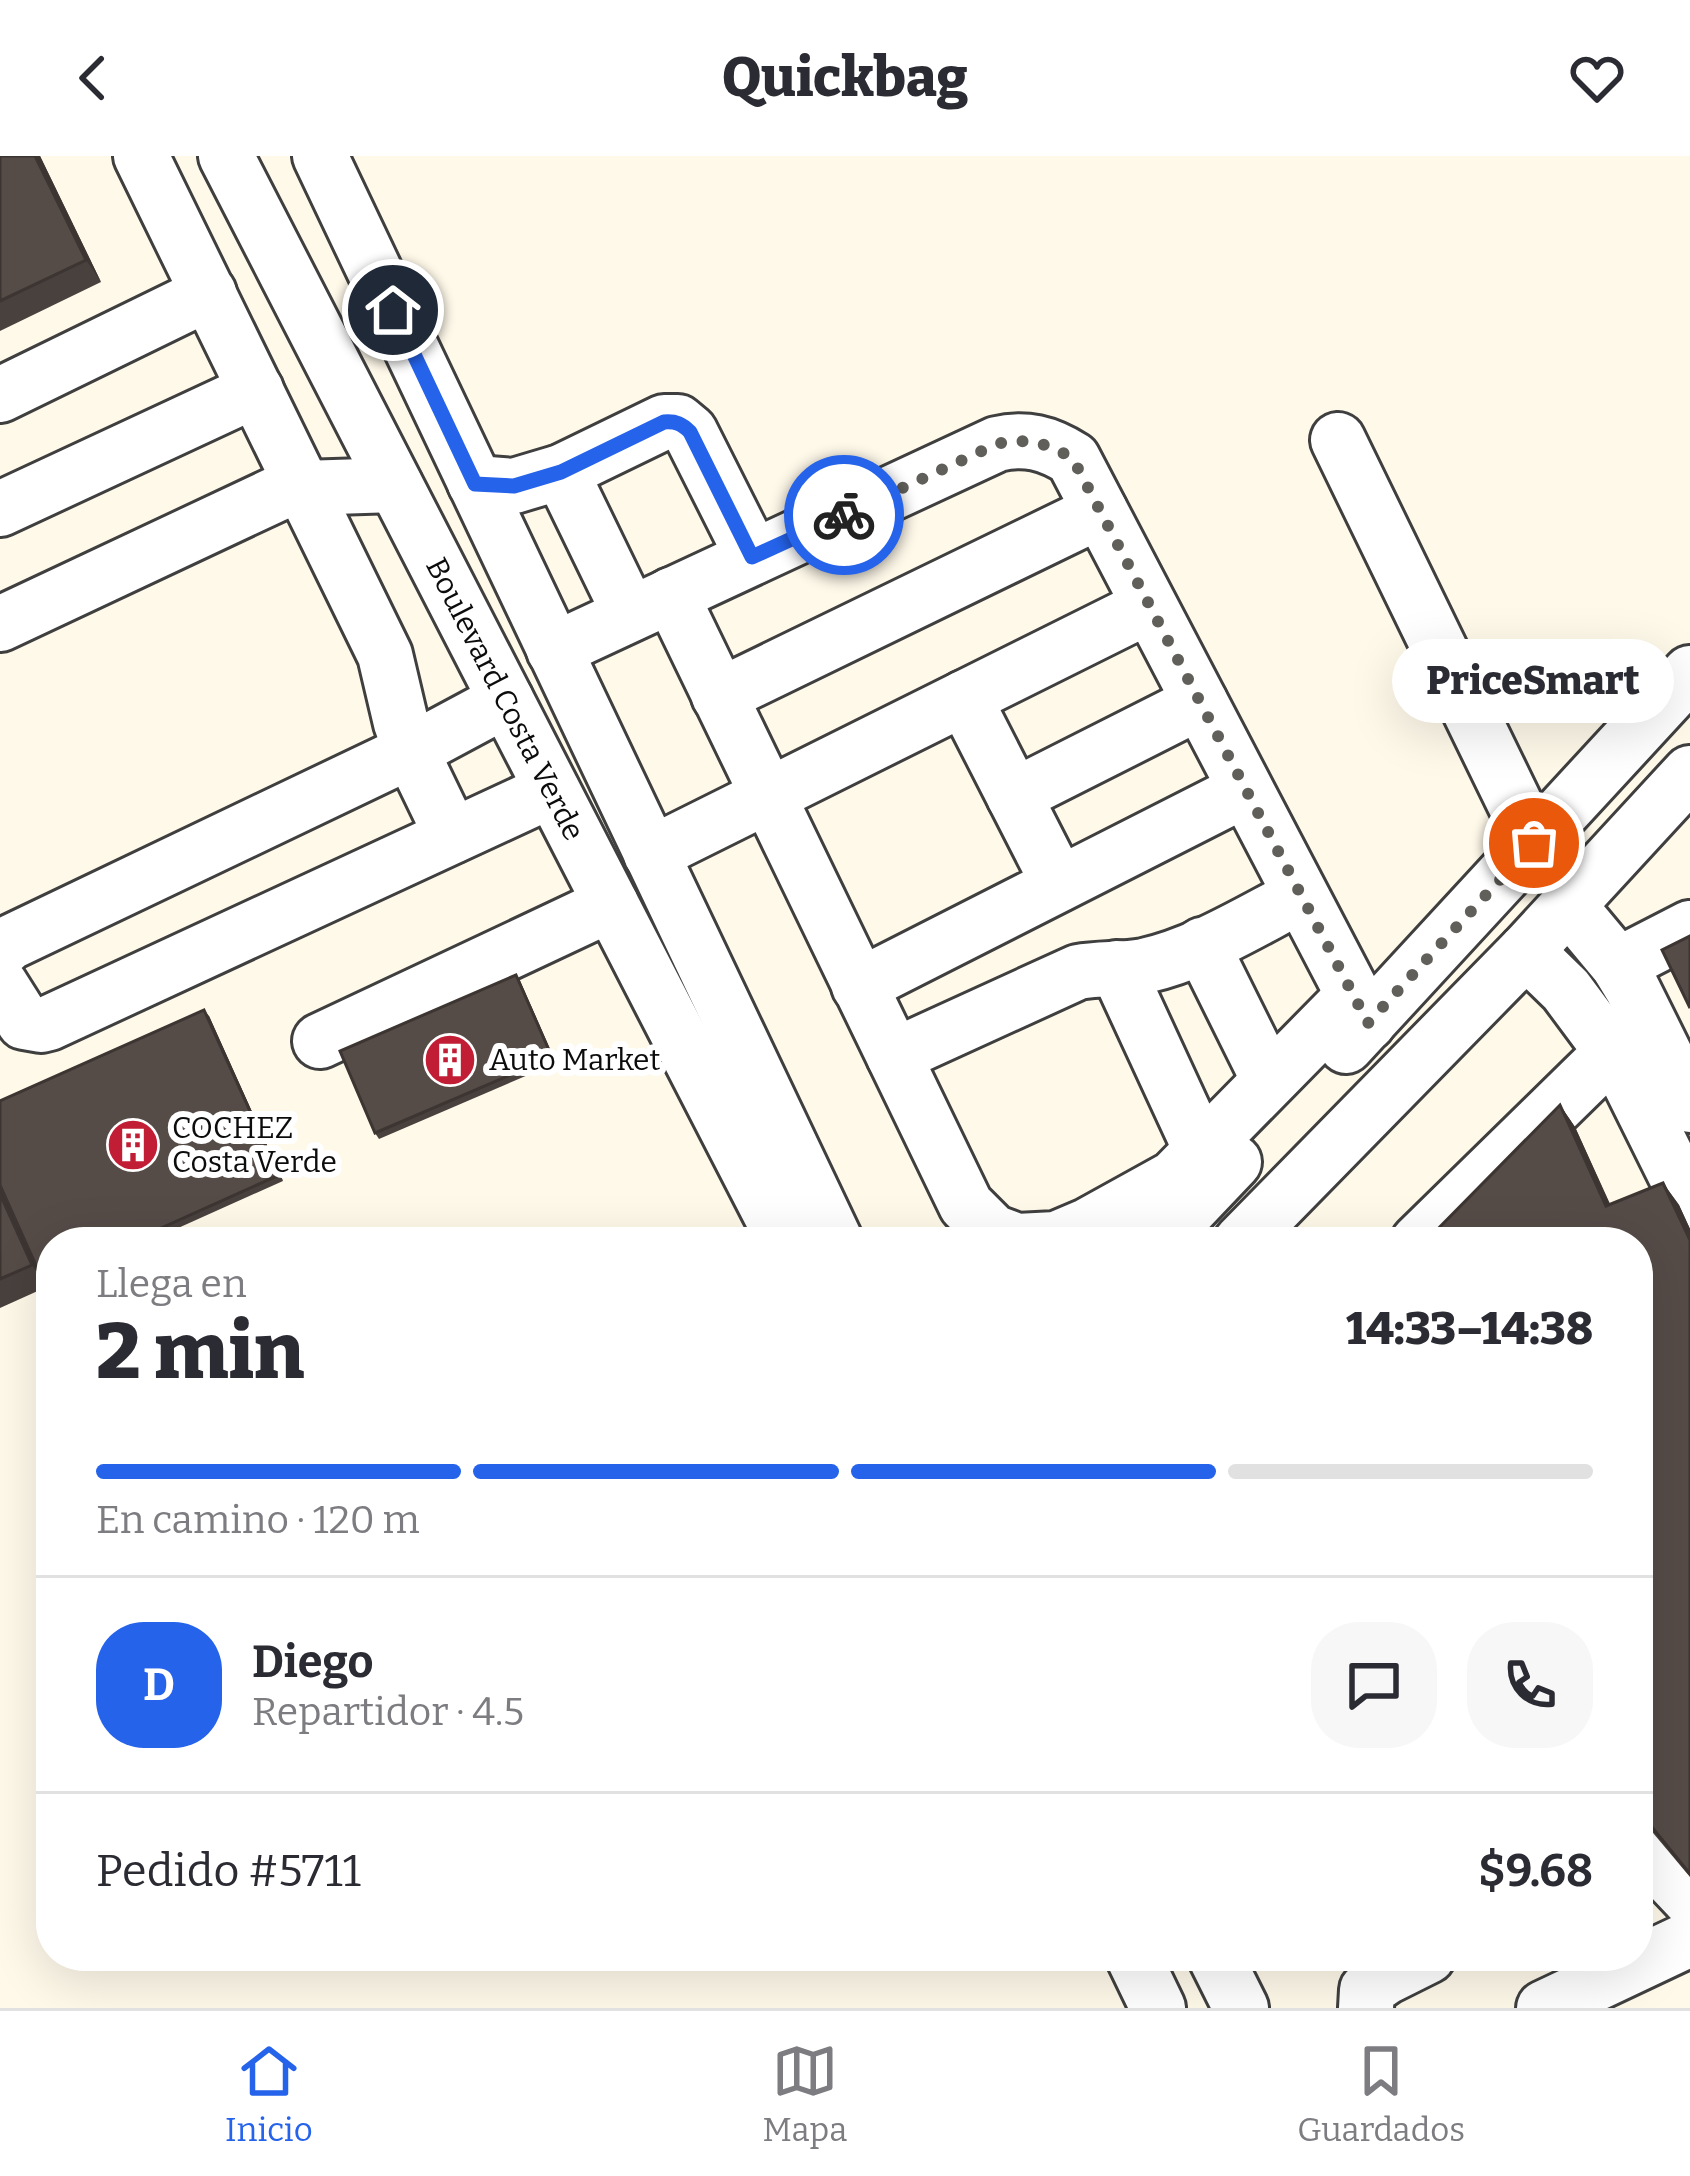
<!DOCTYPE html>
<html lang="es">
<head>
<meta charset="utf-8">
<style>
  :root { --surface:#fff; --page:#f7f7f7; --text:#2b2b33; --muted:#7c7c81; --line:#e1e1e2; --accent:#2563eb }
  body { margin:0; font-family:Bitter,serif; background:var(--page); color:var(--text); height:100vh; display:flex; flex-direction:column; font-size:45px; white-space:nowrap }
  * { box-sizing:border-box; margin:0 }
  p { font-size:39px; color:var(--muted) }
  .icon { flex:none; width:66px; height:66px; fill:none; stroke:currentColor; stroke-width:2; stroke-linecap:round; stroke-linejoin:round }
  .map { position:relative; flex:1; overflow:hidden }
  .drawer { position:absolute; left:36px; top:1071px; width:1617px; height:744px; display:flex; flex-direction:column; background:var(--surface); border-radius:48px; box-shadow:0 12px 48px #0002 }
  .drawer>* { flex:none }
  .pin { position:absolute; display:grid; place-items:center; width:102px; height:102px; color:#fff; margin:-51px; border:6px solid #fff; border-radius:50%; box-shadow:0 3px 12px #0007 }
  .courier { position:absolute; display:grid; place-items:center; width:120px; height:120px; margin:-60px; border:9px solid #2563eb; border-radius:50%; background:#fff; color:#222; box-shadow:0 3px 15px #0007 }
  .bubble { position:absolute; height:84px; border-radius:42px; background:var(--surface); box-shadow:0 12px 48px #0002; font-size:39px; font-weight:800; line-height:84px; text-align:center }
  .overview em { font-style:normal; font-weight:800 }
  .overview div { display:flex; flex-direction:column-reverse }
  .overview { display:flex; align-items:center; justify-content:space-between; height:204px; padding:0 60px }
  h1 { font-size:78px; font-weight:800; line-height:90px }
  .bar { display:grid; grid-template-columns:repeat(4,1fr); gap:18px 12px; align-content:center; height:144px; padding:0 60px }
  .bar i { height:15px; border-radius:9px; background:var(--line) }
  .bar .on { background:var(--accent) }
  .bar p { grid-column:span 4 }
  .line { display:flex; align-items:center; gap:30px; padding:0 60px; border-top:3px solid var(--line) }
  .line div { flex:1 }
  .round { display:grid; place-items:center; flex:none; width:126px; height:126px; border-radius:48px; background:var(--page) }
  header { display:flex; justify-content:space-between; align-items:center; height:156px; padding:0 60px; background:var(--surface); font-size:54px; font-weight:800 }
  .dock { display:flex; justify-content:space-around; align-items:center; height:168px; border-top:3px solid var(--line); background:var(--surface); font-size:33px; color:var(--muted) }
  .dock a { display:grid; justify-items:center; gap:6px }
  .dock .on { color:var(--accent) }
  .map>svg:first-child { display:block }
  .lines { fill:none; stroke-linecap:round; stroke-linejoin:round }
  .minor-casing { stroke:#3f3f3f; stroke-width:60 }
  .minor { stroke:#fff; stroke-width:54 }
  .wall { fill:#49413e }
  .shaded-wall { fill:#3c3532 }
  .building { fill:#554c48; stroke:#3c3532; stroke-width:3 }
  .done { stroke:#615f5a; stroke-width:12; stroke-dasharray:0 21.6 }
  .route { stroke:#2563eb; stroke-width:15 }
  .labels { text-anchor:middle; stroke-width:12; stroke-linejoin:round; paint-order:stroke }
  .street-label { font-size:30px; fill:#0c0c0c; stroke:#fff }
  .poi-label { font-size:30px; fill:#0c0c0c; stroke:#fff; text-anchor:start }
</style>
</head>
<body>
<header><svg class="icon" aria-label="back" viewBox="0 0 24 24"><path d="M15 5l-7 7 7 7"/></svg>Quickbag<svg class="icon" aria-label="heart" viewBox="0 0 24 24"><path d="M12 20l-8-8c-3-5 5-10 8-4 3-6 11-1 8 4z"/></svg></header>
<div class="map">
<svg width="1690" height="1852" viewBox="0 0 1690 1852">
  <rect width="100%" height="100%" fill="#fff9ea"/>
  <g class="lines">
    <!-- minor casing -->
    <g class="minor-casing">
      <g id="minor">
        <polyline points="141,0 385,499 401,567 411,595 452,680"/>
        <polyline points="226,0 785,1086"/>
        <polyline points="320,0 836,1086"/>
        <polyline points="0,239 209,137"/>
        <polyline points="1338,284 1534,687"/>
        <polyline points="561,316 630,458"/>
        <polyline points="475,327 514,330 561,316 664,266 678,266 690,276 753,401"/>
        <polyline points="0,353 256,234"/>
        <polyline points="671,439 966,1049 993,1076 1017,1085 1056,1083 1089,1069 1174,1022 1353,840"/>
        <polyline points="0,468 281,336 303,332 395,329"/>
        <path d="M554,494L997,288C1025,281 1048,287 1073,303L1368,867"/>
        <polyline points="719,540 1100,355"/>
        <polyline points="964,542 1059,728"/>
        <polyline points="1014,640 1200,546"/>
        <polyline points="651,698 1149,450"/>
        <polyline points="1568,749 1618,809 1632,832 1690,949"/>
        <polyline points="1202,789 1269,924"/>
        <polyline points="0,795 9,787 411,595 506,544"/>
        <polyline points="1618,809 1690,772"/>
        <polyline points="1117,812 1201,994"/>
        <polyline points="0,828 24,866 41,869 49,867 552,634"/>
        <polyline points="859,830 1245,634"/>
        <polyline points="320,885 611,748"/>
        <polyline points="1346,890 1690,517"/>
        <polyline points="1612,896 1622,911 1690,1048"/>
        <path d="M894,900L1078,816C1100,812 1122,814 1144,810C1199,798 1251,765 1300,740"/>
        <polyline points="1158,1086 1234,1006"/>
        <polyline points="1241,1086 1526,795 1690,617"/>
        <polyline points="1418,1086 1612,896 1566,834 1526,795"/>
        <polyline points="1638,1688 1690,1743"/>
        <polyline points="1133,1800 1158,1852"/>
        <polyline points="1215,1800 1241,1852"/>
        <polyline points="1366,1852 1367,1834 1386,1821 1428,1800"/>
        <polyline points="1544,1852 1690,1783"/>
      </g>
    </g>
    <!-- minor -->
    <use href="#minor" class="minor"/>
  </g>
  <!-- wall -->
  <g class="wall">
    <polygon points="0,0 40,0 101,126 0,175"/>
    <polygon points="520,825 556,907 379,983 375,977"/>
    <polygon points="209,860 283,1025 147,1086 51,1086 51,1129 0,1152 0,945"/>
    <polygon points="1560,949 1575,971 1610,1049 1663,1027 1679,1049 1690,1073 1690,1721 1638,1659 1638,1086 1425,1086"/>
  </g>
  <!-- shaded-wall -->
  <g class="shaded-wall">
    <polygon points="35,0 40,0 101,126 86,104"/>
    <polygon points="516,819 520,825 556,907 552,901"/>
    <polygon points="204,854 209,860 283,1025 279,1019"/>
    <polygon points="1560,949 1575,971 1621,1072 1606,1050"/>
    <polygon points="0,1026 43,1125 32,1109 0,1038"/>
    <polygon points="1663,1027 1679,1049 1690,1073 1690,1084"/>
  </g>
  <!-- building -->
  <g class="building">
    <polygon points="0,0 35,0 86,104 0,145"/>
    <polygon points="1690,780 1690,852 1662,794"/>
    <polygon points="516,819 552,901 375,977 340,895"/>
    <polygon points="204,854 279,1019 130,1086 51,1086 51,1121 43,1125 0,1029 0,945"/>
    <polygon points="1560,949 1606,1050 1663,1027 1690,1084 1690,1718 1638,1654 1638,1086 1425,1086"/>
    <polygon points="0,1038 32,1109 0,1123"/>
  </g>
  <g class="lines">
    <!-- done -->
    <path class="done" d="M844,359L997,288C1026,281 1048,287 1073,303L1368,867L1534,687"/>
    <!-- route -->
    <path class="route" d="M393,154L475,328L514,330L561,316L664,266C676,265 682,268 690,276L752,401L844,359"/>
  </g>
  <!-- icons -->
  <defs>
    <g id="building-disc" transform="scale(2.7)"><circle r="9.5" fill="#c11e35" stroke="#fff"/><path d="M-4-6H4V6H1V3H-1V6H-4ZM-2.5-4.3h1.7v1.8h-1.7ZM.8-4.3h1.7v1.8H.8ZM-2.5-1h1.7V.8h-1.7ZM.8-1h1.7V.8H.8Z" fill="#fff"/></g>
  </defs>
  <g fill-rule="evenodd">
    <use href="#building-disc" x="450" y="904"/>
    <use href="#building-disc" x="133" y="989"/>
  </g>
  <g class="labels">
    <!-- street labels -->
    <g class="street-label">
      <text transform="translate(505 543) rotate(63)" y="10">Boulevard Costa Verde</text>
    </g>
    <!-- poi labels -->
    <g class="poi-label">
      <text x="489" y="914">Auto Market</text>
      <text x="172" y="982">COCHEZ<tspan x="172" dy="34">Costa Verde</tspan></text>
    </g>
  </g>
</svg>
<div class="pin" style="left:1534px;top:687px;background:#ea580c"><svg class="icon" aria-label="bag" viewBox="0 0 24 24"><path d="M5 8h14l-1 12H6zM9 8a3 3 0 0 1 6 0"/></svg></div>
<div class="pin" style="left:393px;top:154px;background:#1f2937"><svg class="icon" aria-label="home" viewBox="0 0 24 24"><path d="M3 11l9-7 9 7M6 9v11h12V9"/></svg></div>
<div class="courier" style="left:844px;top:359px"><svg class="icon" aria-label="bike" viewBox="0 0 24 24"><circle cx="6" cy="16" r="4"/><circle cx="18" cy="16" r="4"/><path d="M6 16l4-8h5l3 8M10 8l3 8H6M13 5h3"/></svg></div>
<div class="bubble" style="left:1392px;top:483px;width:282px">PriceSmart</div>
<section class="drawer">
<div class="overview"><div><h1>2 min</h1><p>Llega en</p></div><em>14:33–14:38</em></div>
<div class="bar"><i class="on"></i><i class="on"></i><i class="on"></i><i></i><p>En camino · 120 m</p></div>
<div class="line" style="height:216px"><b class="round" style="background:var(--accent);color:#fff">D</b><div><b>Diego</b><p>Repartidor · 4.5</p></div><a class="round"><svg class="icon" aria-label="chat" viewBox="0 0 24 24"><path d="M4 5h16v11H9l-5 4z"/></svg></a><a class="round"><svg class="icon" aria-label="phone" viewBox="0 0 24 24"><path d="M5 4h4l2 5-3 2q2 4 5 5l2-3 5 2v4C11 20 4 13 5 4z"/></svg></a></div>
<div class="line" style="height:156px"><div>Pedido #5711</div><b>$9.68</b></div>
</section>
</div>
<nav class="dock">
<a class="on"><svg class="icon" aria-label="home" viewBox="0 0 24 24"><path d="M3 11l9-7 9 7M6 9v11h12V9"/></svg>Inicio</a>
<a><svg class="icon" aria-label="map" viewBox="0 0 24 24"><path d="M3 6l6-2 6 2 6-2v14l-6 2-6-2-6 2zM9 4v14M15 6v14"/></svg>Mapa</a>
<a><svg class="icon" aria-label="saved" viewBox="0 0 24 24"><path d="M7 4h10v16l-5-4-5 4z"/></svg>Guardados</a>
</nav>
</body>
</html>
